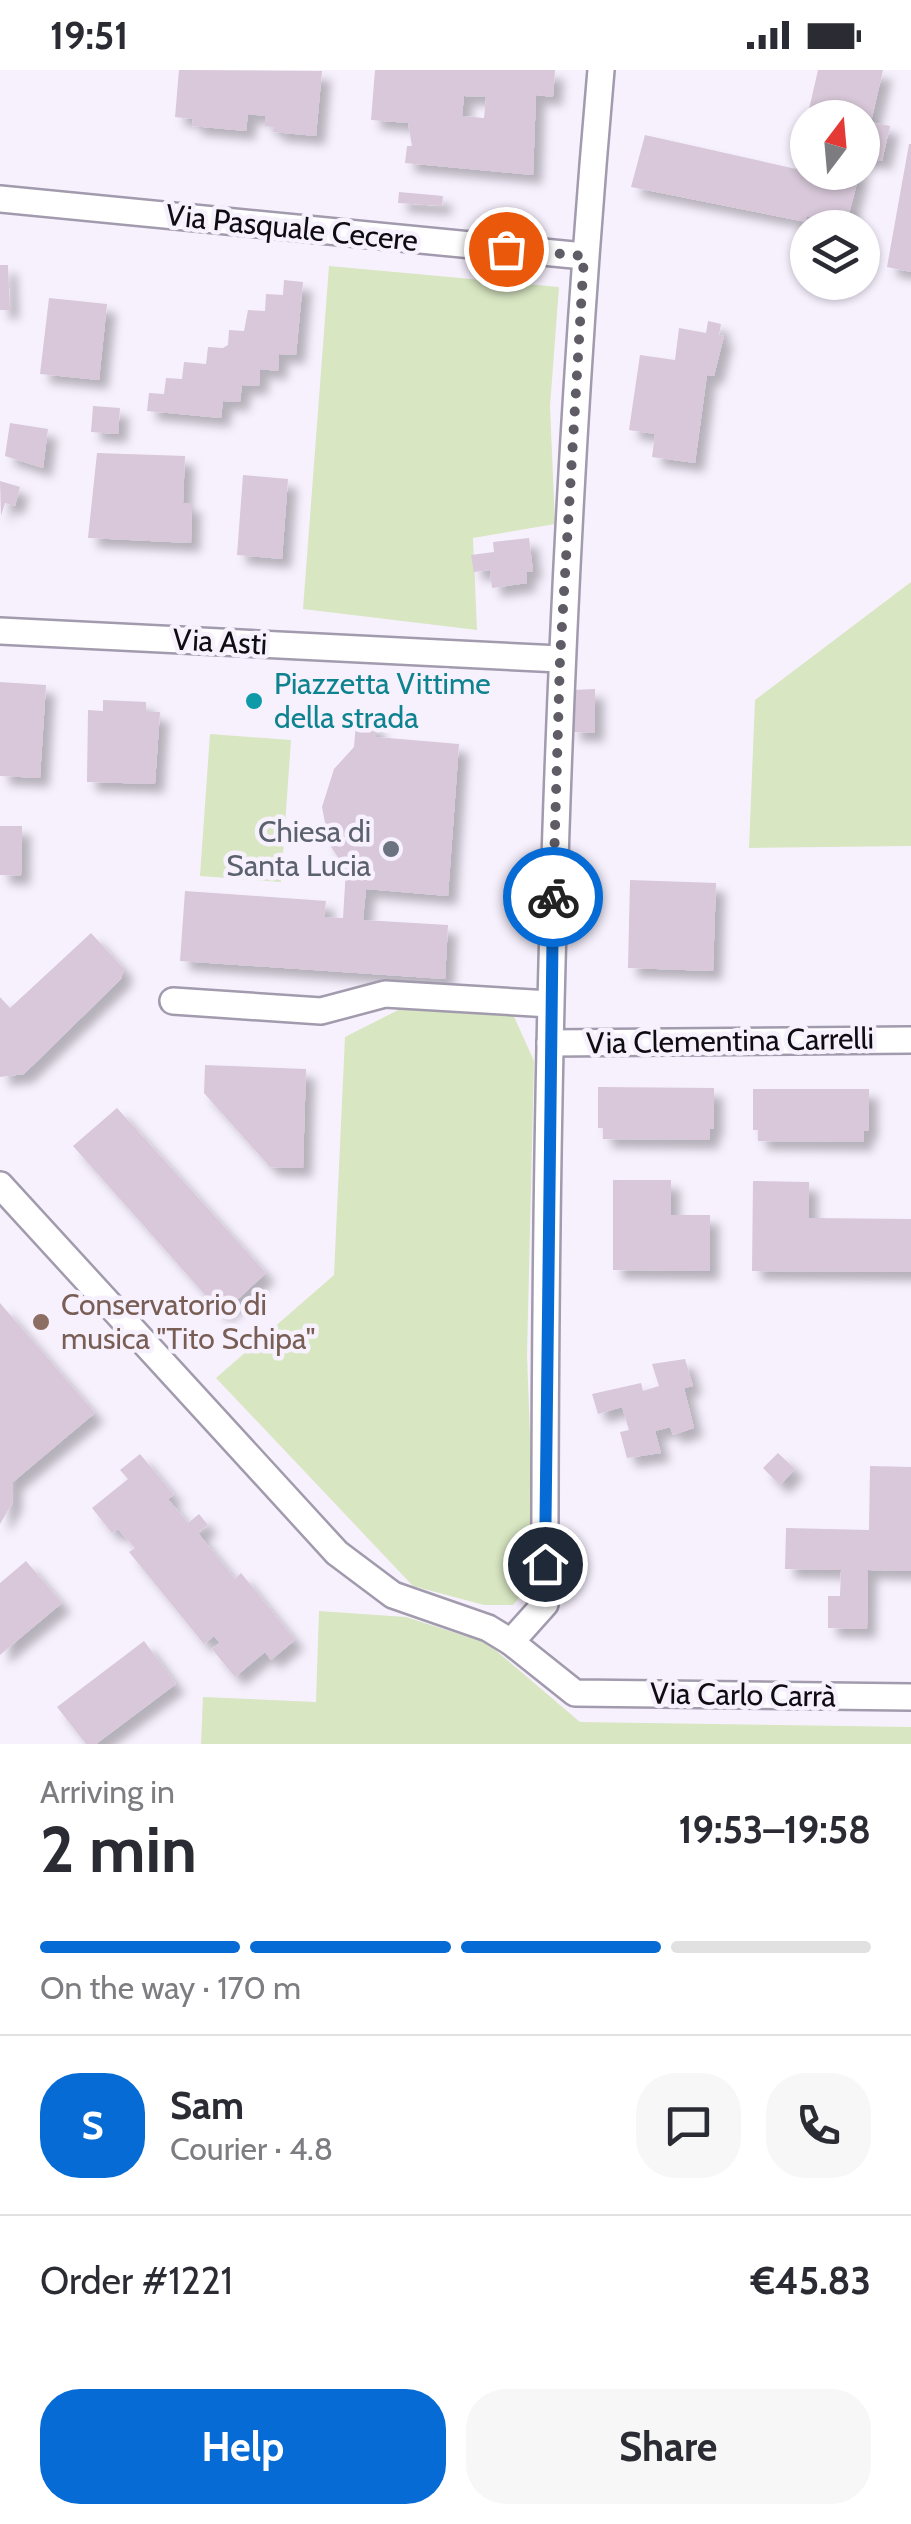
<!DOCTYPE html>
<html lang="en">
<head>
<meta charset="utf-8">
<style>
  :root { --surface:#fff; --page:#f7f7f7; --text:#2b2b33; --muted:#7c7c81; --line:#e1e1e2; --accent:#066bd4 }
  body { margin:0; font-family:Cabin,sans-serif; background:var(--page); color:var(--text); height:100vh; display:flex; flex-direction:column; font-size:38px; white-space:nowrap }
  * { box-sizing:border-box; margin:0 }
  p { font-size:32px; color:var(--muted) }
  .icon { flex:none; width:55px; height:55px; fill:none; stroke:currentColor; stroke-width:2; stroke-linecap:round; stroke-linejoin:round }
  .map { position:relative; height:1674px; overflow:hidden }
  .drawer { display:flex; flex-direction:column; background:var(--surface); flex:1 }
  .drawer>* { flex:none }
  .needle { width:65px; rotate:16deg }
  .fabs { position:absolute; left:790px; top:30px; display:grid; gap:20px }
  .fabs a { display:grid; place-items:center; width:90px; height:90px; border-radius:50%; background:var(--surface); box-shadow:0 2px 8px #0004; font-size:50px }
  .pin { position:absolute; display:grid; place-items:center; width:85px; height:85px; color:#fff; margin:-42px; border:5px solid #fff; border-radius:50%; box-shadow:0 2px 10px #0007 }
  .courier { position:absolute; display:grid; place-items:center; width:100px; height:100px; margin:-50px; border:8px solid #066bd4; border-radius:50%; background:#fff; color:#222; box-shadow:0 2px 12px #0007 }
  .headline em { font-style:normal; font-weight:700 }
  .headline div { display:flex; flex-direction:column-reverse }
  .headline { display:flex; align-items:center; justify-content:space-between; height:170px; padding:0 40px }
  h1 { font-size:65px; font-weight:700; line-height:75px }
  .bar { display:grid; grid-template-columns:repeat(4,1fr); gap:15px 10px; align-content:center; height:120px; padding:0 40px }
  .bar i { height:12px; border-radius:8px; background:var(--line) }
  .bar .current { background:var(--accent) }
  .bar p { grid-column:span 4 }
  .line { display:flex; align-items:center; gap:25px; padding:0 40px; border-top:2px solid var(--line) }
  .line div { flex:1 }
  .round { display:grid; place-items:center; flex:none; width:105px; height:105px; border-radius:40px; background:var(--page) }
  .primary-button { display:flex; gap:20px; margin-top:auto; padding:20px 40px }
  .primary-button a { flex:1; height:115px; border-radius:40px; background:var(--accent); color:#fff; font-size:40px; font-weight:700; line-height:115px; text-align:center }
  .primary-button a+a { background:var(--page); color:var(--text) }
  .status { display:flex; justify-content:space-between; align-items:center; height:70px; padding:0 50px; background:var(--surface); direction:ltr }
  .status svg { height:28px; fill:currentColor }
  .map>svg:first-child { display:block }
  .green { fill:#d8e6c2 }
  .building { fill:#d8c8d9; fill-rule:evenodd; filter:url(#shadow) }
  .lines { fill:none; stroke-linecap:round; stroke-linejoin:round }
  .minor-casing { stroke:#a29aad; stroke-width:30 }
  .minor { stroke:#fff; stroke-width:25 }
  .done { stroke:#605c65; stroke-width:10; stroke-dasharray:0 18 }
  .route { stroke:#066bd4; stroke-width:12 }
  .culture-dot { fill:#0f9aa8; stroke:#f7f1fe; stroke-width:4 }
  .worship-dot { fill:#6b7280; stroke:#f7f1fe; stroke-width:4 }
  .education-dot { fill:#8d6e63; stroke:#f7f1fe; stroke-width:4 }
  .labels { text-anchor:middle; stroke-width:9; stroke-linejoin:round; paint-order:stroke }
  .street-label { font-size:30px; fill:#0f0c12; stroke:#f7f1fe }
  .culture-label { font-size:30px; fill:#0d838f; stroke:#f7f1fe; text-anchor:start }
  .worship-label { font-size:30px; fill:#5b616d; stroke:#f7f1fe; text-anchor:end }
  .education-label { font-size:30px; fill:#785e54; stroke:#f7f1fe; text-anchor:start }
</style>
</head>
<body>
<div class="status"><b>19:51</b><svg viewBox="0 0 49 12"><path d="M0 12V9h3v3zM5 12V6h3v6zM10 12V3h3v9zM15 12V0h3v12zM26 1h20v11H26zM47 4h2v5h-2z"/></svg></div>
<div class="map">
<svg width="911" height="1674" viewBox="0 0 911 1674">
  <defs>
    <filter id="shadow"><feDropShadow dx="9" dy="9" stdDeviation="5" flood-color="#0004"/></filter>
  </defs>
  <rect width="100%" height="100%" fill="#f7f1fe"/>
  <!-- green -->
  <g class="green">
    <polygon points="329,196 559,217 550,336 555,454 473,468 477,560 303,539"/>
    <polygon points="911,512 911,776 749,778 755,630"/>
    <polygon points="210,664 291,670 281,812 200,806"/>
    <polygon points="408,935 512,942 534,991 527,1285 534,1474 524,1522 513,1535 484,1535 413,1516 216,1308 334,1205 345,967"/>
    <polygon points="319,1541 406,1547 487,1573 580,1652 911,1657 911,1674 201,1674 203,1627 316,1632"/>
  </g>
  <!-- building -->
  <g class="building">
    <polygon points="179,0 322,1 316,66 273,62 274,56 265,56 265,46 248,44 246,61 192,56 193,49 175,47"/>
    <path d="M375,0H555L553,27L536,25L533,105L405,93L407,76H412L408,53L371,50ZM464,26L486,27L484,48L462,46Z"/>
    <polygon points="818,0 883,0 871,52 890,56 882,91 862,87 862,48 807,48"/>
    <polygon points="808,54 808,102 860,102 846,155 807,146 806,152 631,117 645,65 796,99"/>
    <polygon points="909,74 911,74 911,202 887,197"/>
    <polygon points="399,122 443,126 442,136 398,133"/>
    <polygon points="0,195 8,195 10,240 0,240"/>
    <polygon points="284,210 303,212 296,285 279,284 278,301 260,299 259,316 242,315 240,332 223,331 221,348 147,341 149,323 164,324 166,308 182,309 184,292 206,294 208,277 223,278 228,275 229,260 244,261 248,240 265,241 266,224 283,225"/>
    <polygon points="49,228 107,234 99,310 40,304"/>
    <polygon points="708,251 721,254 719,265 724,266 714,306 707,305 695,393 652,387 655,364 629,360 640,285 675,290 679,258 706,263"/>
    <polygon points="93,336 120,338 118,364 91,362"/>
    <polygon points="10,353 48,359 43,398 5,386"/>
    <polygon points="97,383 185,386 183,433 192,433 191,473 88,468"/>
    <polygon points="243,405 288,409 282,489 237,485"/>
    <polygon points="0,411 20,417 15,436 5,433 1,446"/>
    <polygon points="529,468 533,501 526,502 527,513 492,518 490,500 474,502 471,485 494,482 493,472"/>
    <polygon points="0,612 46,615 40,708 0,706"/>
    <polygon points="595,619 595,663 571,662 572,620"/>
    <polygon points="103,630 146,632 146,642 160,642 155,714 87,712 88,640 103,641"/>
    <polygon points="356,653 376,654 376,667 459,674 448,826 366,819 363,850 448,855 445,909 180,891 185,821 326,831 324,847 343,848 346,799 329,774 322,737 334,699 354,677"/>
    <polygon points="0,756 22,756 21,806 0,805"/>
    <polygon points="630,810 716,813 713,901 628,898"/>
    <polygon points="91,863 124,899 121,909 24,1004 0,1007 0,927 10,938"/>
    <polygon points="205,995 306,999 303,1098 270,1097 204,1023"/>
    <polygon points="598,1017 714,1018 714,1059 710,1059 710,1070 603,1069 603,1058 598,1058"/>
    <polygon points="753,1019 869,1019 869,1061 864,1061 864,1072 758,1071 758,1060 753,1060"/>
    <polygon points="117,1038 266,1203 222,1244 73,1076"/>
    <polygon points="613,1110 671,1110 671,1145 710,1145 710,1201 613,1200"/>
    <polygon points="753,1111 809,1112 809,1148 911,1149 911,1202 752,1201"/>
    <polygon points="0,1233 95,1343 13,1412 13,1432 0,1454"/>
    <polygon points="685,1289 693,1316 684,1318 694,1358 673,1365 670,1357 655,1361 661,1383 627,1388 620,1362 629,1360 622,1337 598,1344 592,1324 641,1313 643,1321 659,1316 652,1294"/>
    <polygon points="778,1383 795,1399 780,1415 763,1398"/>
    <polygon points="140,1384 174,1425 168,1429 188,1453 199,1444 208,1455 198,1463 235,1509 241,1503 295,1570 271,1590 265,1582 235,1607 212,1579 220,1573 214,1566 204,1574 129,1482 135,1478 118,1459 112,1463 92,1438 128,1409 120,1400"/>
    <polygon points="870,1396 911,1397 911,1501 868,1500 867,1559 828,1558 828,1526 840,1526 841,1500 785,1499 786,1458 869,1460"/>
    <polygon points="26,1491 62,1533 0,1585 0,1513"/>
    <polygon points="144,1571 176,1614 96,1674 86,1674 57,1637"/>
  </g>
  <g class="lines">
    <!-- minor casing -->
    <g class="minor-casing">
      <g id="minor">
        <path d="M601,0C556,510 544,1022 545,1534L511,1572L575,1623L911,1627"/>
        <polyline points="0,129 584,186"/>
        <polyline points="0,561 560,589"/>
        <polyline points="173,931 321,941 385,924 550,934"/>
        <polyline points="550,973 911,970"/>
        <polyline points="0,1115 337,1483 393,1525 488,1558 511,1572"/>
      </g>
    </g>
    <!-- minor -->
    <use href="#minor" class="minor"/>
  </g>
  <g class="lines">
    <!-- done -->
    <polyline class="done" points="506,179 584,186 560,589 553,827"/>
    <!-- route -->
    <polyline class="route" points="545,1494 553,827"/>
  </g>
  <!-- markers -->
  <circle class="culture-dot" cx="254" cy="631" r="10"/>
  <circle class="worship-dot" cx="391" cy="779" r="10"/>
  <circle class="education-dot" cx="41" cy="1252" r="10"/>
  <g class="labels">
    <!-- street labels -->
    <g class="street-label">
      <text transform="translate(292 158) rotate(6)" y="10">Via Pasquale Cecere</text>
      <text transform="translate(220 572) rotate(3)" y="10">Via Asti</text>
      <text transform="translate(730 971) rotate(-1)" y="10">Via Clementina Carrelli</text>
      <text transform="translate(743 1625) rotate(1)" y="10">Via Carlo Carrà</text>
    </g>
    <!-- culture labels -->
    <g class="culture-label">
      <text x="274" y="624">Piazzetta Vittime<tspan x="274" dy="34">della strada</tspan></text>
    </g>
    <!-- worship labels -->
    <g class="worship-label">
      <text x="371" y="772">Chiesa di<tspan x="371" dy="34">Santa Lucia</tspan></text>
    </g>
    <!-- education labels -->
    <g class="education-label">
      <text x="61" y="1245">Conservatorio di<tspan x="61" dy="34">musica "Tito Schipa"</tspan></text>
    </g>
  </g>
</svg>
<div class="fabs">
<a><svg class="needle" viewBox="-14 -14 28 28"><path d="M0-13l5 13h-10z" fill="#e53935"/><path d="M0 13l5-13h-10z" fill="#7c7c81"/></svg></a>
<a><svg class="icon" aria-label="layers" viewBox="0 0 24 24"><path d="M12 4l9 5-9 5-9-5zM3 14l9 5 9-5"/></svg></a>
</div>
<div class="pin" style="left:506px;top:179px;background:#ea580c"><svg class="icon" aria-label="bag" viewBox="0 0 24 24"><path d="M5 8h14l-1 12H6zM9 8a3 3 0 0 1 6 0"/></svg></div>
<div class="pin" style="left:545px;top:1494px;background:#1f2937"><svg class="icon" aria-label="home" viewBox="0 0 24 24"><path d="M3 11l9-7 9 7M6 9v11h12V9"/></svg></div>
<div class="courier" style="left:553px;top:827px"><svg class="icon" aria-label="bike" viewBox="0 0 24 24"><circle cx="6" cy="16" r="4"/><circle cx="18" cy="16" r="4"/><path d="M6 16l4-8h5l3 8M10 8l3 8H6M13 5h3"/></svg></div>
</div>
<section class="drawer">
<div class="headline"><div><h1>2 min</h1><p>Arriving in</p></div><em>19:53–19:58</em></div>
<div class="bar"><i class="current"></i><i class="current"></i><i class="current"></i><i></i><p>On the way · 170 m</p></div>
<div class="line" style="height:180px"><b class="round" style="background:var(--accent);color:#fff">S</b><div><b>Sam</b><p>Courier · 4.8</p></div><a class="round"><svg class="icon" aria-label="chat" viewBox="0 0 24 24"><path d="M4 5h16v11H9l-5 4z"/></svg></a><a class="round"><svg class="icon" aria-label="phone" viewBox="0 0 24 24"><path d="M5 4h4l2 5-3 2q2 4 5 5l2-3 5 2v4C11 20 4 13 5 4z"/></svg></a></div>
<div class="line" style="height:130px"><div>Order #1221</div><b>€45.83</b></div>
<div class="primary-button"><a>Help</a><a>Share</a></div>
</section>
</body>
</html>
